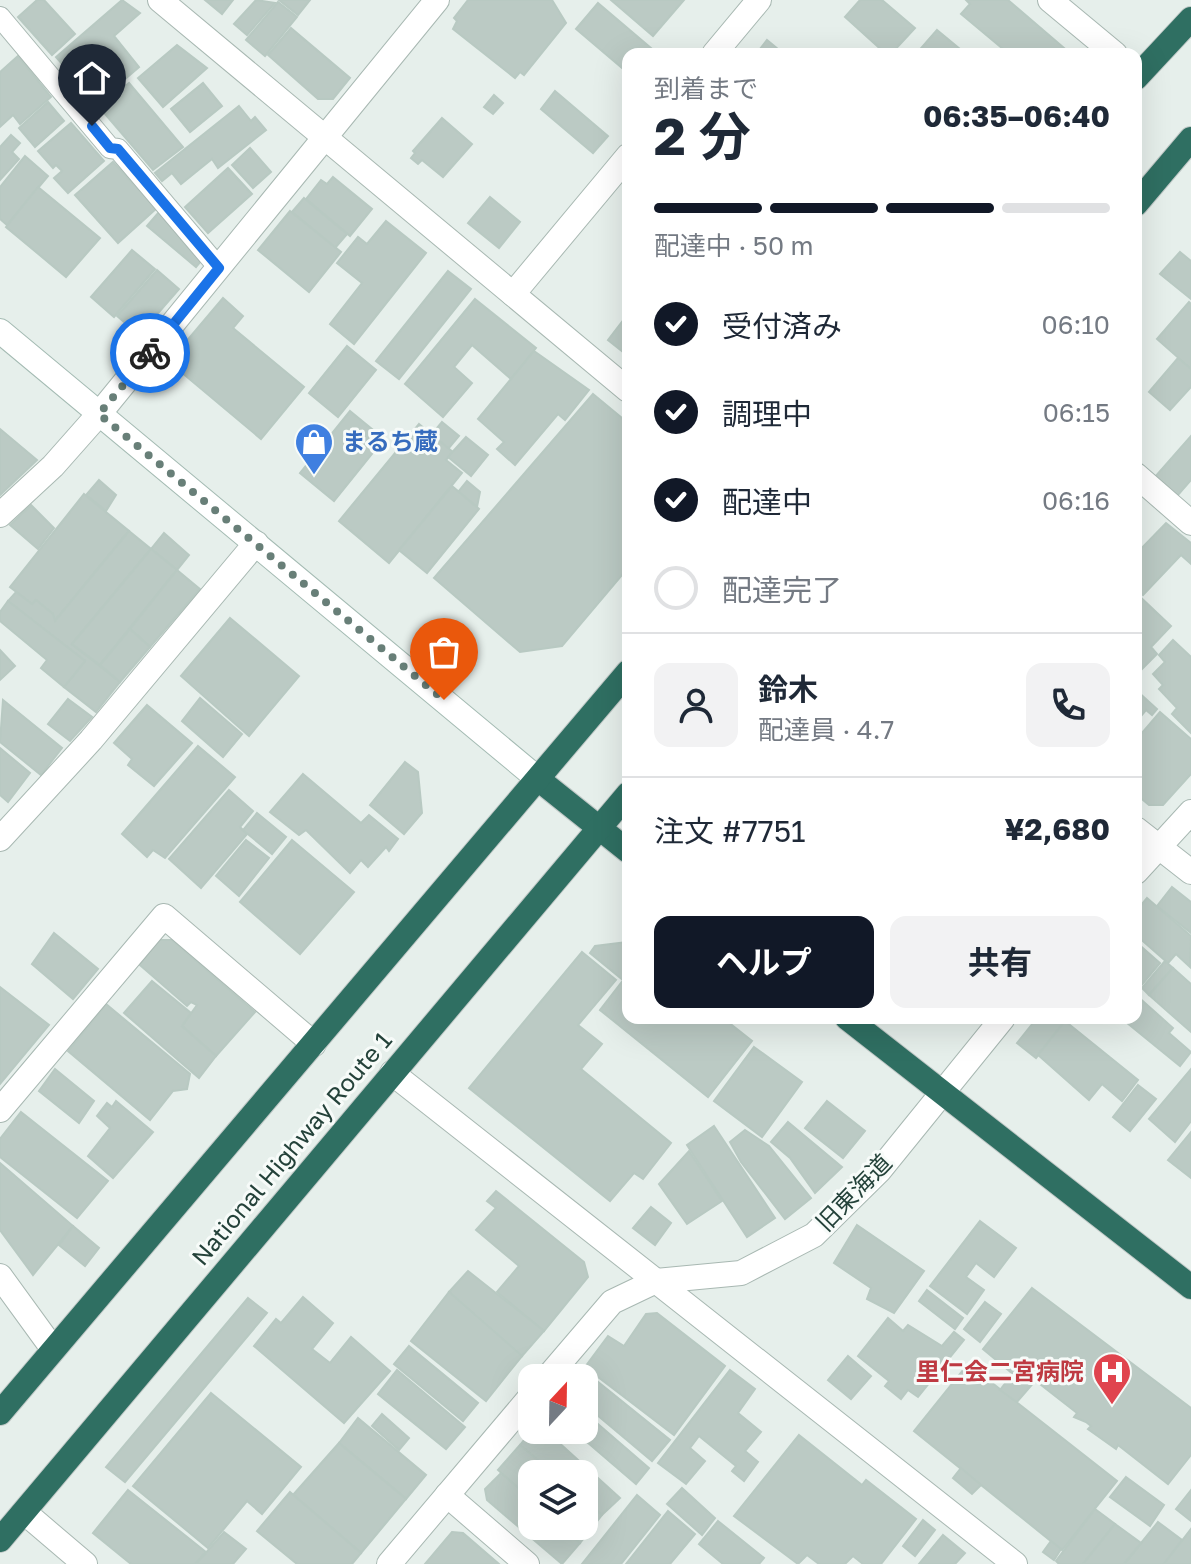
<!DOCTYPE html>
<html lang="ja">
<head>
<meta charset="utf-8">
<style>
  :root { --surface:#fff; --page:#f2f2f3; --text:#1f2937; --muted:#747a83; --line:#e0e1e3; --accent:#111827 }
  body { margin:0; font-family:"Golos Text","Noto Sans JP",sans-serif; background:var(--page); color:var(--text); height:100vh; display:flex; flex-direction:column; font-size:30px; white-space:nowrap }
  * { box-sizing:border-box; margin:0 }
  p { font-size:26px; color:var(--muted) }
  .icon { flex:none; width:44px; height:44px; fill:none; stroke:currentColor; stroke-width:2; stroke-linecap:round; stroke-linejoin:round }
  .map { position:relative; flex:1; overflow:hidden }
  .panel { position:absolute; left:622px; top:48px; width:520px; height:976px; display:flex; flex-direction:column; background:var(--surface); border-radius:16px; box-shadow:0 8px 32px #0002 }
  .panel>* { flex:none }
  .needle { width:52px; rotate:22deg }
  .fabs { position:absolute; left:518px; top:1364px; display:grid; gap:16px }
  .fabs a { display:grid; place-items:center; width:80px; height:80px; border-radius:16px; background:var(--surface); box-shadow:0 8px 32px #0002; font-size:40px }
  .pin { position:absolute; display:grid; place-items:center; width:68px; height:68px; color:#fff; margin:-82px -34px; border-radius:50% 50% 50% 0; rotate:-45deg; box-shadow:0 0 8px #0007 }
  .pin .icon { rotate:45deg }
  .courier { position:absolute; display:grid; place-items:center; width:80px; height:80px; margin:-40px; border:6px solid #1a73e8; border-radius:50%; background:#fff; color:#222; box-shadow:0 2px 10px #0007 }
  .summary em { font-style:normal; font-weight:700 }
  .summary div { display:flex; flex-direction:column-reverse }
  .summary { display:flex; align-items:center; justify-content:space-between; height:136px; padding:0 32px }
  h1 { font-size:52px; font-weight:700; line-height:60px }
  .bar { display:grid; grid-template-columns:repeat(4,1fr); gap:12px 8px; align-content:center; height:96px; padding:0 32px }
  .bar i { height:10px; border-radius:6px; background:var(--line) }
  .bar .active { background:var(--accent) }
  .bar p { grid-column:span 4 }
  .line { display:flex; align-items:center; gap:20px; padding:0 32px; border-top:2px solid var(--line) }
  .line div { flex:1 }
  .round { display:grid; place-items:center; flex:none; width:84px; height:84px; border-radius:16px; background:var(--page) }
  ol { padding:0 32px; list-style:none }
  li { display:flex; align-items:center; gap:24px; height:88px }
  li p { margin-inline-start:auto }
  li .icon { padding:8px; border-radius:50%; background:var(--accent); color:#fff; stroke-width:4 }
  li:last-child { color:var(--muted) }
  li i { width:44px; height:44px; border:4px solid var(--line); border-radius:50% }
  .primary-button { display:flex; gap:16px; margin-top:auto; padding:16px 32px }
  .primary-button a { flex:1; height:92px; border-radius:16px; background:var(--accent); color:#fff; font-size:32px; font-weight:700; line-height:92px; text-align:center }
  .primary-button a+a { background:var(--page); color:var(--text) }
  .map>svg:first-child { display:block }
  .building { fill:#bbcac4; stroke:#b8c9c2; stroke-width:2 }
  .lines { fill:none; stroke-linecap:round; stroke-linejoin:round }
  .lane-casing { stroke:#a8b8b2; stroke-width:22 }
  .street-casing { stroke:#a8b8b2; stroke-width:26 }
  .secondary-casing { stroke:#a4bbb3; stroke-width:26 }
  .highway-casing { stroke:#c2cac8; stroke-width:26 }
  .lane { stroke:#fff; stroke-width:20 }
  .street { stroke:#fff; stroke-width:24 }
  .secondary { stroke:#fff; stroke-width:24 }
  .highway { stroke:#2f6f62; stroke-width:24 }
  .done { stroke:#687f78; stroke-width:8; stroke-dasharray:0 14.4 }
  .route { stroke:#1a73e8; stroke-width:10 }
  .labels { text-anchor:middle; stroke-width:6; stroke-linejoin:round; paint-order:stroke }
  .shop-label { font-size:24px; font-weight:bold; fill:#366cbe; stroke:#f7fbf9; text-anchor:start }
  .street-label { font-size:24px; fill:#24423a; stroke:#f7fbf9 }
  .health-label { font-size:24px; font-weight:bold; fill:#be3a42; stroke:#f7fbf9; text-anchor:end }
</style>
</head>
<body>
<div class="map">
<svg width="1191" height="1564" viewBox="0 0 1191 1564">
  <rect width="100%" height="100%" fill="#e6efeb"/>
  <!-- building -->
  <g class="building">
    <polygon points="37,0 44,0 75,34 52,55 18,17"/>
    <polygon points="122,0 140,13 114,36 139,67 97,103 56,57"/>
    <polygon points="205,0 233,0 222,14"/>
    <polygon points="256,0 275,3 247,35 234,24"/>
    <polygon points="279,0 310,0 298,15"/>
    <polygon points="468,0 552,0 566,23 524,75 520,72 515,78 453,29 457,21 454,18"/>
    <polygon points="611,0 684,0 653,36"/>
    <polygon points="860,0 882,0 915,28 891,54 886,54 845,17"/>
    <polygon points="966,0 1008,0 1071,54 1009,54 961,14 970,4"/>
    <polygon points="278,2 297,17 265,56 246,40"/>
    <polygon points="598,3 658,54 628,54 628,73 576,29"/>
    <polygon points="291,28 350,78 333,99 318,99 268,55"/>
    <polygon points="937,30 966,54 916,54"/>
    <polygon points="767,40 784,54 756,54"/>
    <polygon points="177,45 207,68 163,107 138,78"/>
    <polygon points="18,56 51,97 20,124 13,115 0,127 0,72"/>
    <polygon points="129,83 183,147 153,170 100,108"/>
    <polygon points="203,83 222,106 190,132 171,109"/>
    <polygon points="555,91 608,136 593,153 541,109"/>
    <polygon points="494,95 503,103 493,114 484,107"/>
    <polygon points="48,102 64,121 35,147 19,128"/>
    <polygon points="239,106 251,121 255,117 266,130 218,168 212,159 181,184 172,173 162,181 155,173"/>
    <polygon points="442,118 472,144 443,177 422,160 418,164 411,158 415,153 413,151"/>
    <polygon points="71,123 104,161 68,193 54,178 62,171 56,165 53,168 38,151"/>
    <polygon points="11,135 20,143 12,152 19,159 0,180 0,147"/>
    <polygon points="250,148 271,172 253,188 232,165"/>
    <polygon points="25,156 48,176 7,225 0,219 0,187"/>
    <polygon points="113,162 157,208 118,243 75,195"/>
    <polygon points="228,168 252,194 208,233 185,207"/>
    <polygon points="333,177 372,209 350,236 306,199 321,180 327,184"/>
    <polygon points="38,187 100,238 66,277 6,227"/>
    <polygon points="490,197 520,222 499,248 468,223"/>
    <polygon points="304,198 347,234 335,248 292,212"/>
    <polygon points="290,211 341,252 309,292 258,250"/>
    <polygon points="159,212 201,261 196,267 147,226"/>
    <polygon points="386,221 426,253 354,344 330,324 362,283 337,263 358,237 367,244"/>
    <polygon points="132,250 155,269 114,317 91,297"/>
    <polygon points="1180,252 1191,261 1191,299 1160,274"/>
    <polygon points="157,270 179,289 139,335 117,316"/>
    <polygon points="448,271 471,289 399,379 376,361"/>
    <polygon points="223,298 243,316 233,328 304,387 261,439 169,362"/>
    <polygon points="475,299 536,348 511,379 472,345 454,367 472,383 443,417 405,384"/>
    <polygon points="1189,302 1191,304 1191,369 1157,339"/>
    <polygon points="628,314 628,356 608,340"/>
    <polygon points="347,346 376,370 338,417 309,393"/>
    <polygon points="534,351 589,390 565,420 558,414 515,465 497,449 504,442 478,419"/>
    <polygon points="1178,358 1191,369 1191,387 1170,410 1149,392"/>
    <polygon points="593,394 628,423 628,568 562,646 520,652 434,578"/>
    <polygon points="350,411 384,439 334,501 300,473"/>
    <polygon points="442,422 459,436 448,449 431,435"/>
    <polygon points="419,424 453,452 446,460 462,473 389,563 339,521"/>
    <polygon points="0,429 37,460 0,495"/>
    <polygon points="1191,436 1191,480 1177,496 1155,477"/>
    <polygon points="466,437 488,455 471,476 448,457"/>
    <polygon points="99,480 116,495 106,511 86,495"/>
    <polygon points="467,481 480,492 477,507 458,492"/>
    <polygon points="452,486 479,509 427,573 399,550"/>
    <polygon points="84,494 129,531 55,621 53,614 36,600 32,604 10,587"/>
    <polygon points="31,505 54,528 38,549 10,525"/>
    <polygon points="1166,523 1191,543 1191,564 1181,555 1143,595 1136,588 1136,554"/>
    <polygon points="129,531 151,549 72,644 120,682 96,712 64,687 85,661 8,601 16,592 32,604 36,600 53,614 55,621"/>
    <polygon points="164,533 189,555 177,570 151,549"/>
    <polygon points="151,549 177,570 100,665 72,644"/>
    <polygon points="177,570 200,589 150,647 130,629"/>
    <polygon points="1136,593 1171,626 1151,647 1157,654 1136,675"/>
    <polygon points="8,601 85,661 64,687 41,668 47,660 0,621 0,612"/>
    <polygon points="230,618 299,676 249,736 181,676"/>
    <polygon points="130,629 150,647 120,682 100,665"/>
    <polygon points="1173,640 1191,657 1191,733 1172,714 1177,708 1159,689 1163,685 1153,674 1165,662 1159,655"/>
    <polygon points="0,650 15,666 0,680"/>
    <polygon points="1136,690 1157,709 1152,715 1146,710 1136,722"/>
    <polygon points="200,698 242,734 223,757 182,721"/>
    <polygon points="68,699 92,717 70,741 48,724"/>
    <polygon points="3,700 62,748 41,775 0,742"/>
    <polygon points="147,705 192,743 154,786 128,765 132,759 114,743"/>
    <polygon points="1160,712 1191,739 1191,774 1163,805 1149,805 1136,794 1136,734 1142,733"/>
    <polygon points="198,746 235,777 165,858 153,850 147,857 122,834"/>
    <polygon points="0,748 30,773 8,802 0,795"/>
    <polygon points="405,762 418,772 422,813 404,834 370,805"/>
    <polygon points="303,774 361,823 369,815 398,839 389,851 386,847 368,867 361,860 350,873 306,830 299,835 270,812"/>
    <polygon points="229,790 253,811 240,827 247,834 201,888 169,859"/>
    <polygon points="257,813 286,837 272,854 243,830"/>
    <polygon points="246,840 269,858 239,896 216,876"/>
    <polygon points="292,840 354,892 300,954 240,902"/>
    <polygon points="1172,887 1191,902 1191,933 1157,906"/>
    <polygon points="1147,898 1191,936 1190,967 1176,954 1168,963 1136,935 1136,911"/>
    <polygon points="54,933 98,969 73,999 32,964"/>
    <polygon points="158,940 172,940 255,1012 216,1056 182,1026 197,1005 191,1002 187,1006 140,965"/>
    <polygon points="628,942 628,974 623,980 590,953 595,946"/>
    <polygon points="1136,942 1160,963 1140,987 1136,984"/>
    <polygon points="582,952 616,980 578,1025 602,1044 581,1069 671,1143 643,1179 634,1173 610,1201 469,1088"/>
    <polygon points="1165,961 1173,968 1149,995 1142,988"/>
    <polygon points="1173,968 1191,984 1191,1032 1149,995"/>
    <polygon points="628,974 628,1018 723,1018 752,1041 708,1097 600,1010"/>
    <polygon points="152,981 191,1013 182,1026 216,1056 199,1078 124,1013"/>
    <polygon points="0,987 49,1025 0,1084"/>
    <polygon points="1136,995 1173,1028 1169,1033 1191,1052 1180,1066 1121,1018 1136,1018"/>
    <polygon points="106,1004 190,1074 187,1089 173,1091 150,1120 68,1051"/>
    <polygon points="1037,1018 1065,1021 1036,1058 1017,1043"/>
    <polygon points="1065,1021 1138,1080 1122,1101 1102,1084 1089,1100 1038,1055"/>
    <polygon points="754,1047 802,1082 762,1137 714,1101"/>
    <polygon points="55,1069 94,1101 79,1123 39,1091"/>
    <polygon points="1191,1069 1191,1121 1175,1142 1149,1119"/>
    <polygon points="1138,1085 1156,1099 1130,1131 1113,1117"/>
    <polygon points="116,1101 153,1132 113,1178 88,1156 110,1128 97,1116 107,1103 112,1107"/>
    <polygon points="827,1101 865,1131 843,1158 805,1128"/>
    <polygon points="21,1112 108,1181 77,1218 0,1157 0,1139"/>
    <polygon points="788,1122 842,1167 815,1193 790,1158 771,1142"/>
    <polygon points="714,1126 775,1218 747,1237 687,1145"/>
    <polygon points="745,1130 769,1146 811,1198 785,1219 741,1162 730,1142"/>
    <polygon points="1191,1132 1191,1178 1168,1160"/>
    <polygon points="689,1151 722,1201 687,1224 659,1184"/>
    <polygon points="0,1163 73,1226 33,1275 0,1230"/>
    <polygon points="496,1191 584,1262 588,1277 544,1331 497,1292 519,1266 476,1230 496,1208 487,1201"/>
    <polygon points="651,1207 671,1223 655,1245 633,1228"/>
    <polygon points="980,1221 1016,1248 994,1277 976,1263 966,1277 984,1290 967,1314 930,1286"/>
    <polygon points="857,1225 924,1271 894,1313 867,1299 871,1288 834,1263"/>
    <polygon points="73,1226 99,1248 85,1266 59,1245"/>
    <polygon points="468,1271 544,1331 522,1356 449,1292"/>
    <polygon points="1032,1288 1191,1408 1191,1455 1168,1484 1118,1445 1116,1449 1088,1429 1091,1426 1086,1422 1074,1417 1077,1413 1018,1367 1013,1374 983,1349"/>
    <polygon points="927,1290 963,1318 955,1329 919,1301"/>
    <polygon points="449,1292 522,1356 486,1401 411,1341"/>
    <polygon points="303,1297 333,1323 312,1349 330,1363 351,1337 390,1371 344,1423 254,1346 276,1319 281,1323"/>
    <polygon points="248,1298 267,1313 125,1482 106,1467"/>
    <polygon points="985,1302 1001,1314 980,1342 964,1329"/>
    <polygon points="657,1313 725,1366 674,1435 585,1367 608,1336 624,1346 646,1314"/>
    <polygon points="888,1318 903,1331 908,1325 942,1346 954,1332 964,1340 918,1397 908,1390 901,1399 885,1386 889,1381 858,1356"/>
    <polygon points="409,1346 478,1403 463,1421 394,1364"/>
    <polygon points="848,1356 871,1376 851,1399 828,1380"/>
    <polygon points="968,1364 1117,1481 1062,1550 914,1431"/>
    <polygon points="1018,1367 1035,1381 1017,1402 1000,1390"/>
    <polygon points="397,1370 465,1427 446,1449 378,1394"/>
    <polygon points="730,1370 755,1389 738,1413 761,1432 745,1451 758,1462 744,1481 732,1471 736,1466 699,1436 690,1448 705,1461 686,1484 658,1463"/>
    <polygon points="587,1373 670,1440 652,1461 584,1404 583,1378"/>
    <polygon points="211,1393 301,1467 262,1514 247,1501 208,1548 133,1486"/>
    <polygon points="584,1412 649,1468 636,1484 573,1430 584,1430"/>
    <polygon points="382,1414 409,1438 399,1450 372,1426"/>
    <polygon points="358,1418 426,1475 406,1499 339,1443"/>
    <polygon points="532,1430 545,1430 620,1498 602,1515 584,1500 584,1474 554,1474 520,1445"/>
    <polygon points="799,1435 862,1485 866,1480 916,1519 881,1564 863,1564 853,1556 845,1564 819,1564 807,1555 798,1564 734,1516"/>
    <polygon points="339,1443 406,1499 361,1553 293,1495"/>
    <polygon points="520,1445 554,1474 532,1474 532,1500 498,1470"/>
    <polygon points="961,1468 981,1485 972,1494 953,1478"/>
    <polygon points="501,1473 532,1500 532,1526 561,1526 580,1543 562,1564 487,1500 485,1489"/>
    <polygon points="1126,1477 1164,1505 1150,1526 1110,1497"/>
    <polygon points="682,1488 715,1518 702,1535 667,1504"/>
    <polygon points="128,1490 206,1552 195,1564 131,1564 93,1533"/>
    <polygon points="1191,1490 1191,1521 1176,1509"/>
    <polygon points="290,1492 361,1553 352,1564 297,1564 257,1531"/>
    <polygon points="637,1495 660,1515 621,1564 582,1564"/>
    <polygon points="584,1500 602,1515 580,1543 561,1526 584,1526"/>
    <polygon points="1095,1509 1115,1524 1083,1564 1059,1564 1056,1561"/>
    <polygon points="668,1511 695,1534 670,1564 626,1564"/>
    <polygon points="923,1520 935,1530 915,1556 903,1546"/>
    <polygon points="718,1521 764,1558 759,1564 723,1564 699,1544"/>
    <polygon points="1158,1522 1182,1540 1164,1564 1124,1564"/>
    <polygon points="1115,1524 1141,1543 1124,1564 1083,1564"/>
    <polygon points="1191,1529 1191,1564 1164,1564"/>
    <polygon points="224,1532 246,1549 233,1564 196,1564"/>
    <polygon points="452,1532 463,1533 499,1564 425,1564"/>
    <polygon points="943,1535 965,1553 955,1564 919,1564"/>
    <polygon points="1051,1541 1061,1549 1054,1560 1043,1552"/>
  </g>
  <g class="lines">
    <!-- lane casing -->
    <g class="lane-casing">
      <polyline id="lane" points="0,17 110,148 118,149 219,268"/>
    </g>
    <!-- street casing -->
    <g class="street-casing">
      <g id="street">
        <polyline points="160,0 628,390"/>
        <polyline points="1050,0 1115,54"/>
        <polyline points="714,54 759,0"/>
        <polyline points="513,294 628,156"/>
        <polyline points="1136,475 1191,523"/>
        <polyline points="0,515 53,466 99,414 437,0"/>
        <polyline points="1136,829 1191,872"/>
        <polyline points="0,839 91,740 256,543"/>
        <polyline points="1136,872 1191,812"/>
        <polyline points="392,1073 1015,1564"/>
        <polyline points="0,1110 164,916 314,1044"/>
        <polyline points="0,1276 53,1349"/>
        <polyline points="547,1378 612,1302 656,1281 741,1273 814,1235 879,1171 1003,1018"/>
        <polyline points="447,1495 527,1564"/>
        <polyline points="24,1512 85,1564"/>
        <polyline points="389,1564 532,1395"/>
      </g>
    </g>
    <!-- secondary casing -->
    <g class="secondary-casing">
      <polyline id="secondary" points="0,331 538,779"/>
    </g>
    <!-- highway casing -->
    <g class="highway-casing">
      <g id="highway">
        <polyline points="1136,78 1191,19"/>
        <polyline points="1136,204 1191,139"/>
        <polyline points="538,779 628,851"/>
        <polyline points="847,1018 1191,1287"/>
        <polyline points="0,1413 628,672"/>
        <polyline points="0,1540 628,794"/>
      </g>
    </g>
    <!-- lane -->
    <use href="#lane" class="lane"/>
    <!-- street -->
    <use href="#street" class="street"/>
    <!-- secondary -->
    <use href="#secondary" class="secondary"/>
    <!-- highway -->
    <use href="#highway" class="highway"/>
  </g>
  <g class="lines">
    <!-- done -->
    <polyline class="done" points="150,353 99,414 444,700"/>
    <!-- route -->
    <polyline class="route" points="92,126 110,148 118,149 219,268 150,353"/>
  </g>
  <!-- icons -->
  <defs>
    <g id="shop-pin" transform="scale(2)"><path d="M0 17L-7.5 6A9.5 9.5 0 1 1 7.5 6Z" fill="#3f7fe0" stroke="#f7fbf9"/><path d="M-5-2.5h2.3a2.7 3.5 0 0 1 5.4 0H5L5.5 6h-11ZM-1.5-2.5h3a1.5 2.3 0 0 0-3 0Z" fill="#fff"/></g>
    <g id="hospital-pin" transform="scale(2)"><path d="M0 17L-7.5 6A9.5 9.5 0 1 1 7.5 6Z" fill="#e0444e" stroke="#f7fbf9"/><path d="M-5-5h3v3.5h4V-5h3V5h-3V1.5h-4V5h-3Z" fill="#fff"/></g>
  </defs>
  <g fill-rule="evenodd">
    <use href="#shop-pin" x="314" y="442"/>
    <use href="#hospital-pin" x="1112" y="1372"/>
  </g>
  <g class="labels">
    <!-- shop labels -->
    <g class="shop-label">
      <text x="342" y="450">まるち蔵</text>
    </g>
    <!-- street labels -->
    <g class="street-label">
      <text transform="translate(292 1149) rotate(-50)" y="8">National Highway Route 1</text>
      <text transform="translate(854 1193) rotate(-46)" y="8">旧東海道</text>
    </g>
    <!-- health labels -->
    <g class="health-label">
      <text x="1084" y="1380">里仁会二宮病院</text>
    </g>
  </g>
</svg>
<div class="fabs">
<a><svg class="needle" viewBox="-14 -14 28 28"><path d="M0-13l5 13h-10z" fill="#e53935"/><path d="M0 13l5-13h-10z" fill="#747a83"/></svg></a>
<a><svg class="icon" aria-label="layers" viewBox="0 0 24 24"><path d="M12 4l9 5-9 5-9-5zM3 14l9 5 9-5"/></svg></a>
</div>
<div class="pin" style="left:444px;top:700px;background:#ea580c"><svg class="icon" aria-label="bag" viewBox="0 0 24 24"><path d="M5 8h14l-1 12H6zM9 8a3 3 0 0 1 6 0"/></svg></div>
<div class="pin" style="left:92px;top:126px;background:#1f2937"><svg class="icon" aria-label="home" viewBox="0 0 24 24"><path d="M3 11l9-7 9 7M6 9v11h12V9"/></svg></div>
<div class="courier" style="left:150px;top:353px"><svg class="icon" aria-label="bike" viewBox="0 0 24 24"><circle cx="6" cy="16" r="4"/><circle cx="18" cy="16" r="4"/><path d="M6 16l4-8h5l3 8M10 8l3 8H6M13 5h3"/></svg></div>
<section class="panel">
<div class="summary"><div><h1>2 分</h1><p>到着まで</p></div><em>06:35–06:40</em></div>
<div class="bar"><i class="active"></i><i class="active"></i><i class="active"></i><i></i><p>配達中 · 50 m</p></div>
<ol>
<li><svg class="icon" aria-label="check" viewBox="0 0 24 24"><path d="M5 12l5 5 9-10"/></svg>受付済み<p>06:10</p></li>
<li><svg class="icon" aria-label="check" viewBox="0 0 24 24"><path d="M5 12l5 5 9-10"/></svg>調理中<p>06:15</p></li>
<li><svg class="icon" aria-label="check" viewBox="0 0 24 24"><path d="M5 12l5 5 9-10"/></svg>配達中<p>06:16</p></li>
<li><i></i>配達完了</li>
</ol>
<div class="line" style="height:144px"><a class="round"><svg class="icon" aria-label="person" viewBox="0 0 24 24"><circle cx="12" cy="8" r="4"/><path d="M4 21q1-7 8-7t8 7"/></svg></a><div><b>鈴木</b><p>配達員 · 4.7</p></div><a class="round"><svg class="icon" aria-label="phone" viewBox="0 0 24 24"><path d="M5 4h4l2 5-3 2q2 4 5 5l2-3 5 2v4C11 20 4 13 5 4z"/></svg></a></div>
<div class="line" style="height:104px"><div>注文 #7751</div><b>¥2,680</b></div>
<div class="primary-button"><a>ヘルプ</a><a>共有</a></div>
</section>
</div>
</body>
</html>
